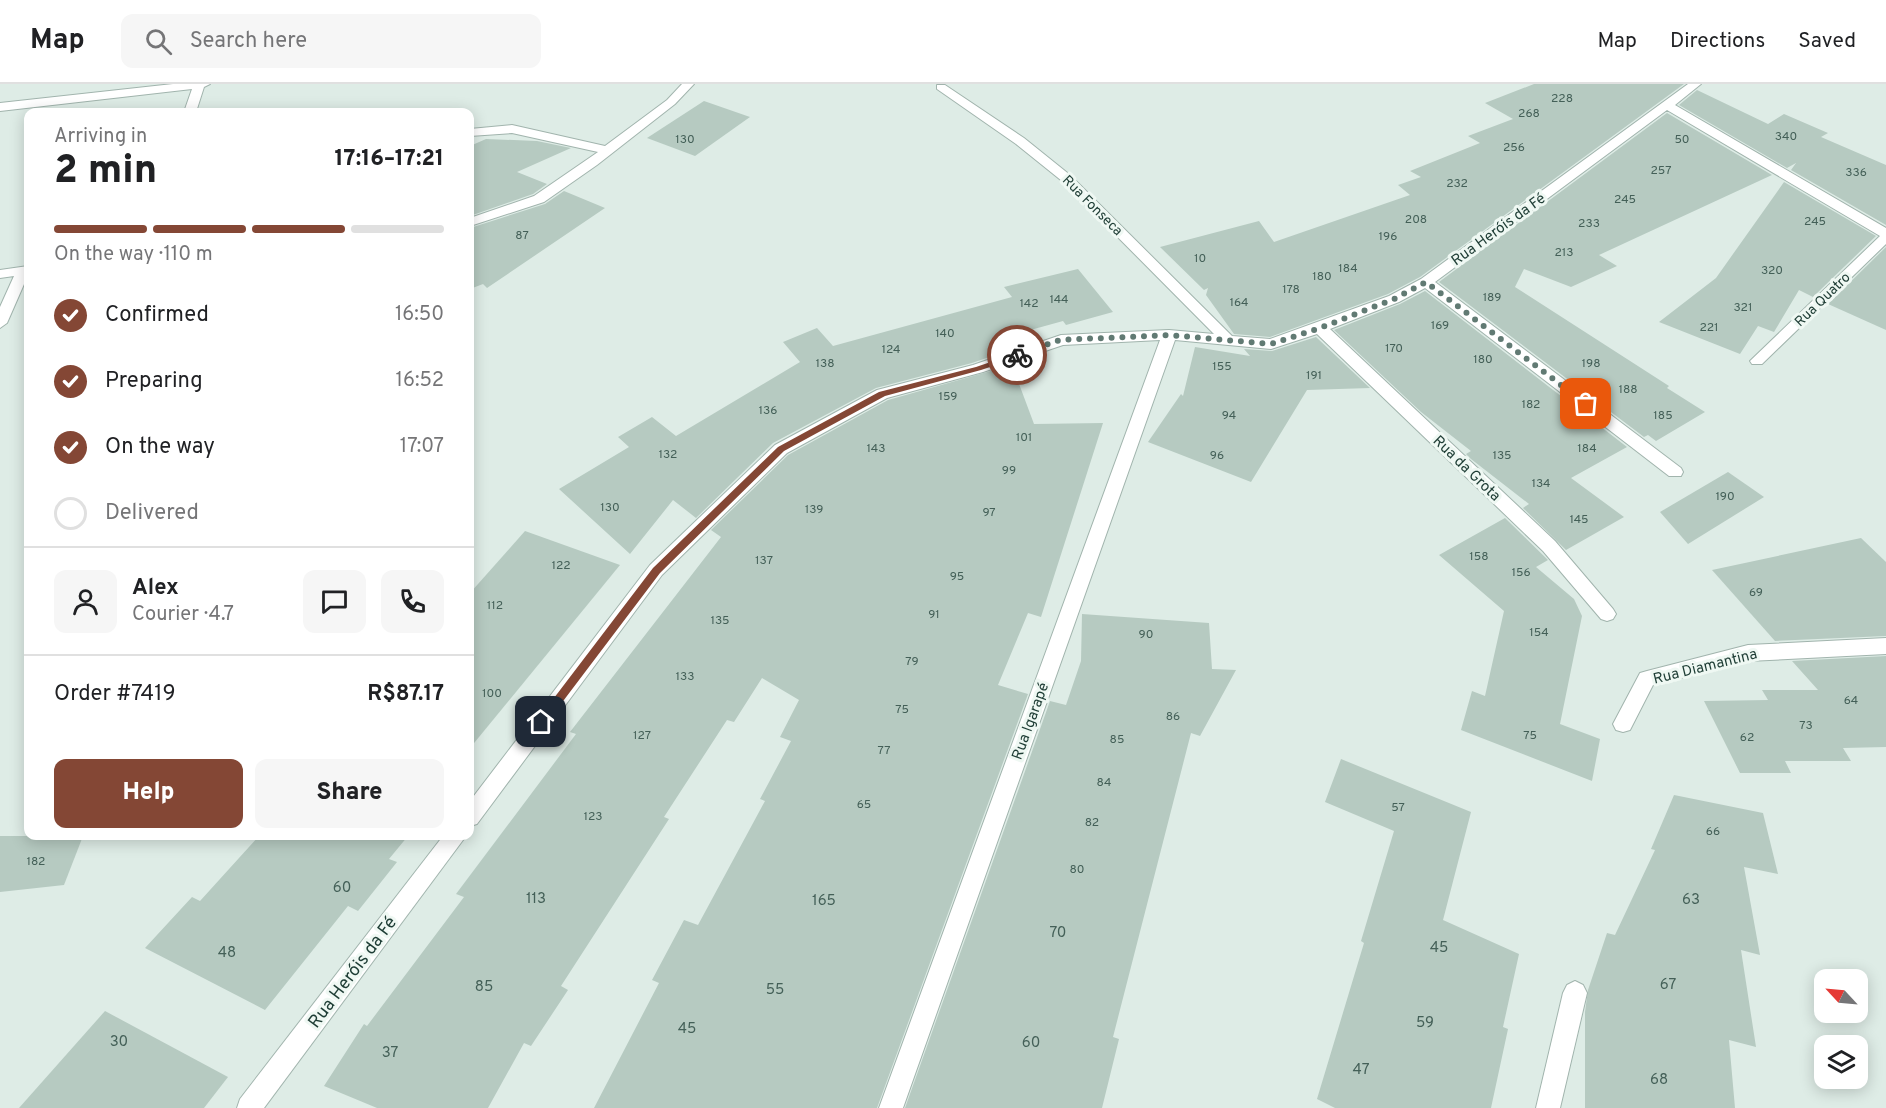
<!DOCTYPE html>
<html lang="en">
<head>
<meta charset="utf-8">
<style>
  :root { --surface:#fff; --page:#f6f6f6; --text:#202124; --muted:#757577; --line:#e0e0e0; --accent:#844735 }
  body { margin:0; font-family:Overpass,sans-serif; background:var(--page); color:var(--text); height:100vh; display:flex; flex-direction:column; font-size:22px; white-space:nowrap }
  * { box-sizing:border-box; margin:0 }
  p { font-size:20px; color:var(--muted) }
  .icon { flex:none; width:33px; height:33px; fill:none; stroke:currentColor; stroke-width:2; stroke-linecap:round; stroke-linejoin:round }
  .map { position:relative; flex:1; overflow:hidden }
  .side { position:absolute; left:24px; top:24px; width:450px; height:732px; display:flex; flex-direction:column; background:var(--surface); border-radius:12px; box-shadow:0 3px 15px #0003 }
  .side>* { flex:none }
  .needle { width:39px; rotate:296deg }
  .controls { position:absolute; left:1814px; top:885px; display:grid; gap:12px }
  .controls a { display:grid; place-items:center; width:54px; height:54px; border-radius:12px; background:var(--surface); box-shadow:0 3px 15px #0003; font-size:30px }
  .pin { position:absolute; display:grid; place-items:center; width:51px; height:51px; color:#fff; margin:-26px; border-radius:12px; box-shadow:0 3px 9px #0006 }
  .courier { position:absolute; display:grid; place-items:center; width:60px; height:60px; margin:-30px; border:4px solid #844735; border-radius:50%; background:#fff; color:#222; box-shadow:0 2px 8px #0007 }
  .headline em { font-style:normal; font-weight:800 }
  .headline div { display:flex; flex-direction:column-reverse }
  .headline { display:flex; align-items:center; justify-content:space-between; height:102px; padding:0 30px }
  h1 { font-size:39px; font-weight:800; line-height:45px }
  .bar { display:grid; grid-template-columns:repeat(4,1fr); gap:9px 6px; align-content:center; height:72px; padding:0 30px }
  .bar i { height:8px; border-radius:4px; background:var(--line) }
  .bar .active { background:var(--accent) }
  .bar p { grid-column:span 4 }
  .line { display:flex; align-items:center; gap:15px; padding:0 30px; border-top:2px solid var(--line) }
  .line div { flex:1 }
  .round { display:grid; place-items:center; flex:none; width:63px; height:63px; border-radius:12px; background:var(--page) }
  ol { padding:0 30px; list-style:none }
  li { display:flex; align-items:center; gap:18px; height:66px }
  li p { margin-inline-start:auto }
  li .icon { padding:6px; border-radius:50%; background:var(--accent); color:#fff; stroke-width:4 }
  li:last-child { color:var(--muted) }
  li i { width:33px; height:33px; border:3px solid var(--line); border-radius:50% }
  .cta { display:flex; gap:12px; margin-top:auto; padding:12px 30px }
  .cta a { flex:1; height:69px; border-radius:12px; background:var(--accent); color:#fff; font-size:24px; font-weight:800; line-height:69px; text-align:center }
  .cta a+a { background:var(--page); color:var(--text) }
  header { display:flex; align-items:center; gap:36px; box-sizing:border-box; height:84px; padding:0 30px; background:var(--surface); border-bottom:2px solid var(--line) }
  header strong { font-size:28px }
  nav { display:flex; gap:33px; margin-inline-start:auto; font-size:21px }
  .search { width:420px; height:54px; background:var(--page); display:flex; align-items:center; gap:15px; box-sizing:border-box; padding:0 21px; border-radius:12px; color:var(--muted); font-size:22px }
  .map>svg:first-child { display:block }
  .building { fill:#b6cac1 }
  .lines { fill:none; stroke-linecap:round; stroke-linejoin:round }
  .minor-casing { stroke:#a1b4ad; stroke-width:2 }
  .minor { fill:#fff; fill-rule:evenodd }
  .route { fill:#844735 }
  .done { stroke:#617a73; stroke-width:6; stroke-dasharray:0 10.8 }
  .labels { text-anchor:middle; stroke-width:6; stroke-linejoin:round; paint-order:stroke }
  .number-label { font-size:12px; fill:#446058 }
  .far-street-label { font-size:14px; fill:#1e3d35; stroke:#eff8f3 }
  .street-label { font-size:15px; fill:#1e3d35; stroke:#eff8f3 }
  .near-number-label { font-size:15px; fill:#446058 }
  .near-street-label { font-size:18px; fill:#1e3d35; stroke:#eff8f3 }
</style>
</head>
<body>
<header>
<strong>Map</strong>
<div class="search"><svg class="icon" aria-label="search" viewBox="0 0 24 24"><circle cx="10" cy="10" r="6"/><path d="M15 15l6 6"/></svg>Search here</div>
<nav><a>Map</a><a>Directions</a><a>Saved</a></nav>
</header>
<div class="map">
<svg width="1886" height="1024" viewBox="0 0 1886 1024">
  <rect width="100%" height="100%" fill="#deece6"/>
  <!-- building -->
  <g class="building">
    <polygon points="1534,0 1684,0 1420,193 1388,210 1270,253 1234,250 1206,211 1208,204 1204,206 1160,163 1259,137 1274,158 1410,111 1398,101 1421,93 1410,87 1480,59 1468,52 1513,35 1485,19"/>
    <polygon points="1697,6 1768,40 1784,30 1828,49 1821,53 1886,81 1886,141 1791,86 1796,79 1787,84 1679,21"/>
    <polygon points="704,17 750,33 695,72 647,54"/>
    <polygon points="1667,29 1772,91 1599,171 1617,182 1571,203 1524,185 1515,203 1669,302 1667,304 1705,328 1656,357 1648,351 1644,353 1439,198"/>
    <polygon points="486,55 537,57 571,64 517,88 547,100 533,110 470,132 470,62"/>
    <polygon points="1784,98 1876,152 1813,213 1799,206 1774,248 1758,242 1740,270 1659,238 1716,194"/>
    <polygon points="564,107 605,124 487,204 483,200 470,205 470,144 545,120"/>
    <polygon points="1886,163 1886,246 1828,220"/>
    <polygon points="1078,185 1113,228 1066,241 1063,237 1002,254 1007,267 972,279 876,304 773,359 696,434 673,416 630,470 559,405 629,363 618,353 652,333 676,352 800,278 783,258 817,244 833,262 1012,213 1004,203"/>
    <polygon points="1425,207 1627,363 1571,394 1624,433 1566,466 1523,424 1529,420 1471,375 1466,370 1471,367 1421,328 1334,246 1400,220"/>
    <polygon points="1316,253 1370,304 1307,306 1251,398 1148,358 1181,310 1183,312 1195,263 1250,272 1244,265 1272,267"/>
    <polygon points="1012,281 1034,340 1103,339 1041,533 1028,529 998,601 1028,610 877,1024 594,1024 659,899 652,896 684,836 698,841 765,717 760,715 791,657 780,653 799,616 762,594 734,638 727,636 664,733 669,735 561,902 568,906 531,962 524,959 488,1024 377,1024 324,1002 364,940 367,942 464,813 456,810 576,650 570,648 721,453 711,446 788,371 888,316"/>
    <polygon points="1728,388 1764,413 1688,460 1660,428"/>
    <polygon points="1505,434 1548,476 1536,483 1574,515 1582,532 1560,640 1600,655 1592,697 1461,646 1472,607 1485,612 1504,527 1439,471"/>
    <polygon points="525,447 620,481 470,664 470,509"/>
    <polygon points="1861,454 1886,478 1886,552 1775,557 1712,486"/>
    <polygon points="1082,530 1209,539 1212,585 1236,586 1200,652 1191,649 1113,953 1119,955 1102,1024 905,1024 1050,617 1066,621 1081,577"/>
    <polygon points="1886,572 1886,663 1843,664 1851,677 1785,677 1791,689 1740,689 1704,617 1768,616 1762,606 1818,606 1792,577"/>
    <polygon points="1341,675 1471,728 1443,836 1519,870 1503,943 1508,945 1491,1024 1335,1024 1317,1015 1364,859 1361,857 1394,747 1325,718"/>
    <polygon points="1674,711 1763,729 1778,790 1744,783 1760,871 1741,866 1756,963 1729,956 1735,1024 1585,1024 1585,928 1588,906 1607,849 1615,851 1655,766 1651,765"/>
    <polygon points="0,752 83,752 64,801 0,808"/>
    <polygon points="259,752 408,752 389,775 397,778 358,827 348,822 265,926 145,864 192,813 200,817"/>
    <polygon points="105,927 228,993 204,1024 19,1024"/>
  </g>
  <g class="lines">
    <!-- minor casing -->
    <g class="minor-casing">
      <g id="minor">
        <polygon points="173,0 210,0 204,3 196,28 184,28 192,5 0,27 0,19"/>
        <polygon points="682,0 694,0 675,20 597,81 544,118 470,142 470,134 534,112 598,68 512,49 470,52 470,45 512,41 605,62 667,16"/>
        <polygon points="1688,0 1701,0 1675,21 1886,144 1886,160 1762,280 1752,280 1750,277 1880,152 1667,26 1435,198 1681,384 1683,388 1681,392 1669,392 1425,204 1399,218 1330,245 1555,457 1613,525 1616,530 1613,535 1607,537 1601,535 1543,467 1317,250 1271,265 1175,256 903,1024 879,1024 1160,256 1063,261 983,288 887,314 787,369 662,491 477,740 470,742 470,717 650,481 775,361 877,306 973,281 1061,251 1169,246 1214,250 1062,97 1016,60 937,5 937,1 945,1 1024,54 1070,91 1232,252 1270,255 1389,212 1421,195"/>
        <polygon points="28,182 28,191 7,239 0,244 0,223 14,192 0,194 0,186"/>
        <polygon points="1886,554 1886,570 1748,577 1653,601 1630,646 1623,648 1616,646 1613,640 1640,589 1647,587 1748,561"/>
        <polygon points="443,752 466,752 264,1024 237,1024 240,1015"/>
        <polygon points="1575,897 1583,901 1587,909 1560,1024 1536,1024 1563,909 1567,901"/>
      </g>
    </g>
    <!-- minor -->
    <use href="#minor" class="minor"/>
  </g>
  <!-- route -->
  <polygon class="route" points="1017,269 1020,269 1020,273 981,286 885,312 784,367 660,489 545,641 538,641 538,635 653,484 778,363 879,308 976,283"/>
  <g class="lines">
    <!-- done -->
    <polyline class="done" points="1017,271 1060,256 1169,251 1271,260 1320,244 1394,215 1426,198 1586,320"/>
  </g>
  <g class="labels">
    <!-- number labels -->
    <g class="number-label">
      <text x="1562" y="18">228</text>
      <text x="1529" y="33">268</text>
      <text x="1786" y="56">340</text>
      <text x="685" y="59">130</text>
      <text x="1682" y="59">50</text>
      <text x="1514" y="67">256</text>
      <text x="1661" y="90">257</text>
      <text x="1856" y="92">336</text>
      <text x="1457" y="103">232</text>
      <text x="1625" y="119">245</text>
      <text x="1416" y="139">208</text>
      <text x="1815" y="141">245</text>
      <text x="1589" y="143">233</text>
      <text x="522" y="155">87</text>
      <text x="1388" y="156">196</text>
      <text x="1564" y="172">213</text>
      <text x="1200" y="178">10</text>
      <text x="1348" y="188">184</text>
      <text x="1772" y="190">320</text>
      <text x="1322" y="196">180</text>
      <text x="1291" y="209">178</text>
      <text x="1492" y="217">189</text>
      <text x="1059" y="219">144</text>
      <text x="1239" y="222">164</text>
      <text x="1029" y="223">142</text>
      <text x="1743" y="227">321</text>
      <text x="1440" y="245">169</text>
      <text x="1709" y="247">221</text>
      <text x="945" y="253">140</text>
      <text x="1394" y="268">170</text>
      <text x="891" y="269">124</text>
      <text x="1483" y="279">180</text>
      <text x="825" y="283">138</text>
      <text x="1591" y="283">198</text>
      <text x="1222" y="286">155</text>
      <text x="1314" y="295">191</text>
      <text x="1628" y="309">188</text>
      <text x="948" y="316">159</text>
      <text x="1531" y="324">182</text>
      <text x="768" y="330">136</text>
      <text x="1229" y="335">94</text>
      <text x="1663" y="335">185</text>
      <text x="1024" y="357">101</text>
      <text x="876" y="368">143</text>
      <text x="1587" y="368">184</text>
      <text x="668" y="374">132</text>
      <text x="1217" y="375">96</text>
      <text x="1502" y="375">135</text>
      <text x="1009" y="390">99</text>
      <text x="1541" y="403">134</text>
      <text x="1725" y="416">190</text>
      <text x="610" y="427">130</text>
      <text x="814" y="429">139</text>
      <text x="989" y="432">97</text>
      <text x="1579" y="439">145</text>
      <text x="1479" y="476">158</text>
      <text x="764" y="480">137</text>
      <text x="561" y="485">122</text>
      <text x="1521" y="492">156</text>
      <text x="957" y="496">95</text>
      <text x="1756" y="512">69</text>
      <text x="495" y="525">112</text>
      <text x="934" y="534">91</text>
      <text x="720" y="540">135</text>
      <text x="1539" y="552">154</text>
      <text x="1146" y="554">90</text>
      <text x="912" y="581">79</text>
      <text x="685" y="596">133</text>
      <text x="492" y="613">100</text>
      <text x="1851" y="620">64</text>
      <text x="902" y="629">75</text>
      <text x="1173" y="636">86</text>
      <text x="1806" y="645">73</text>
      <text x="642" y="655">127</text>
      <text x="1530" y="655">75</text>
      <text x="1747" y="657">62</text>
      <text x="1117" y="659">85</text>
      <text x="884" y="670">77</text>
      <text x="1104" y="702">84</text>
      <text x="864" y="724">65</text>
      <text x="1398" y="727">57</text>
      <text x="593" y="736">123</text>
      <text x="1092" y="742">82</text>
      <text x="1713" y="751">66</text>
      <text x="36" y="781">182</text>
      <text x="1077" y="789">80</text>
    </g>
    <!-- far-street labels -->
    <g class="far-street-label">
      <text transform="translate(1093 121) rotate(45)" y="5">Rua Fonseca</text>
      <text transform="translate(1822 215) rotate(-44)" y="5">Rua Quatro</text>
    </g>
    <!-- street labels -->
    <g class="street-label">
      <text transform="translate(1498 145) rotate(-36)" y="5">Rua Heróis da Fé</text>
      <text transform="translate(1467 384) rotate(44)" y="5">Rua da Grota</text>
      <text transform="translate(1705 582) rotate(-14)" y="5">Rua Diamantina</text>
      <text transform="translate(1030 637) rotate(-70)" y="5">Rua Igarapé</text>
    </g>
    <!-- near-number labels -->
    <g class="near-number-label">
      <text x="342" y="808">60</text>
      <text x="536" y="819">113</text>
      <text x="1691" y="820">63</text>
      <text x="824" y="821">165</text>
      <text x="1058" y="853">70</text>
      <text x="1439" y="868">45</text>
      <text x="227" y="873">48</text>
      <text x="1668" y="905">67</text>
      <text x="484" y="907">85</text>
      <text x="775" y="910">55</text>
      <text x="1425" y="943">59</text>
      <text x="687" y="949">45</text>
      <text x="119" y="962">30</text>
      <text x="1031" y="963">60</text>
      <text x="390" y="973">37</text>
      <text x="1361" y="990">47</text>
      <text x="1659" y="1000">68</text>
    </g>
    <!-- near-street labels -->
    <g class="near-street-label">
      <text transform="translate(352 888) rotate(-53)" y="6">Rua Heróis da Fé</text>
    </g>
  </g>
</svg>
<div class="controls">
<a><svg class="needle" viewBox="-14 -14 28 28"><path d="M0-13l5 13h-10z" fill="#e53935"/><path d="M0 13l5-13h-10z" fill="#757577"/></svg></a>
<a><svg class="icon" aria-label="layers" viewBox="0 0 24 24"><path d="M12 4l9 5-9 5-9-5zM3 14l9 5 9-5"/></svg></a>
</div>
<div class="pin" style="left:1586px;top:320px;background:#ea580c"><svg class="icon" aria-label="bag" viewBox="0 0 24 24"><path d="M5 8h14l-1 12H6zM9 8a3 3 0 0 1 6 0"/></svg></div>
<div class="pin" style="left:541px;top:638px;background:#1f2937"><svg class="icon" aria-label="home" viewBox="0 0 24 24"><path d="M3 11l9-7 9 7M6 9v11h12V9"/></svg></div>
<div class="courier" style="left:1017px;top:271px"><svg class="icon" aria-label="bike" viewBox="0 0 24 24"><circle cx="6" cy="16" r="4"/><circle cx="18" cy="16" r="4"/><path d="M6 16l4-8h5l3 8M10 8l3 8H6M13 5h3"/></svg></div>
<section class="side">
<div class="headline"><div><h1>2 min</h1><p>Arriving in</p></div><em>17:16–17:21</em></div>
<div class="bar"><i class="active"></i><i class="active"></i><i class="active"></i><i></i><p>On the way · 110 m</p></div>
<ol>
<li><svg class="icon" aria-label="check" viewBox="0 0 24 24"><path d="M5 12l5 5 9-10"/></svg>Confirmed<p>16:50</p></li>
<li><svg class="icon" aria-label="check" viewBox="0 0 24 24"><path d="M5 12l5 5 9-10"/></svg>Preparing<p>16:52</p></li>
<li><svg class="icon" aria-label="check" viewBox="0 0 24 24"><path d="M5 12l5 5 9-10"/></svg>On the way<p>17:07</p></li>
<li><i></i>Delivered</li>
</ol>
<div class="line" style="height:108px"><a class="round"><svg class="icon" aria-label="person" viewBox="0 0 24 24"><circle cx="12" cy="8" r="4"/><path d="M4 21q1-7 8-7t8 7"/></svg></a><div><b>Alex</b><p>Courier · 4.7</p></div><a class="round"><svg class="icon" aria-label="chat" viewBox="0 0 24 24"><path d="M4 5h16v11H9l-5 4z"/></svg></a><a class="round"><svg class="icon" aria-label="phone" viewBox="0 0 24 24"><path d="M5 4h4l2 5-3 2q2 4 5 5l2-3 5 2v4C11 20 4 13 5 4z"/></svg></a></div>
<div class="line" style="height:78px"><div>Order #7419</div><b>R$87.17</b></div>
<div class="cta"><a>Help</a><a>Share</a></div>
</section>
</div>
</body>
</html>
